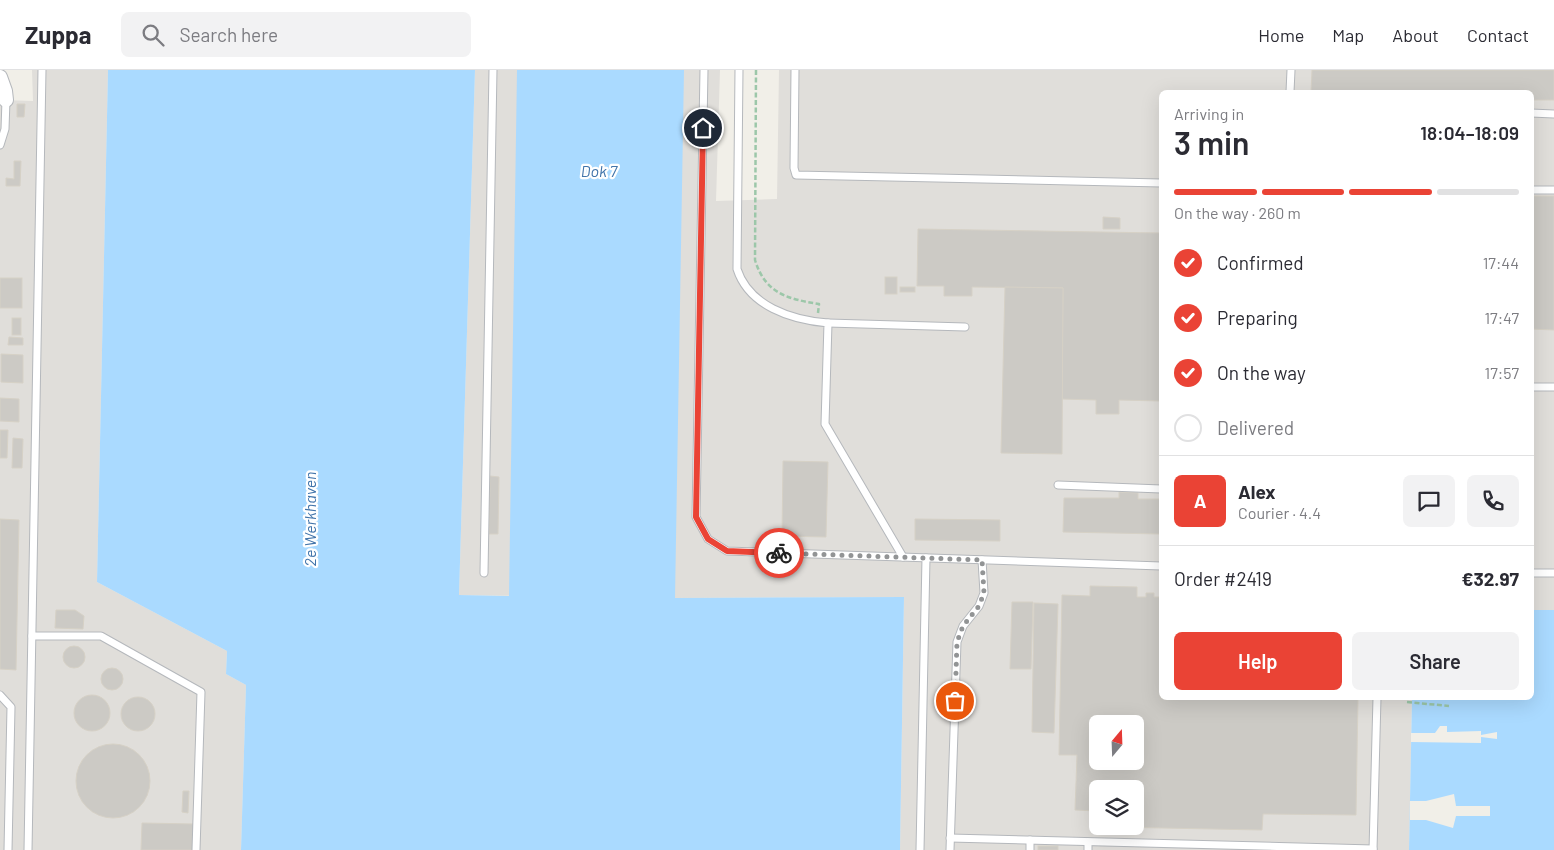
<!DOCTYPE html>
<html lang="en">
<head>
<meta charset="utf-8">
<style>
  :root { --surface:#fff; --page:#f2f2f3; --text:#2b2b33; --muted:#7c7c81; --line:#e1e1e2; --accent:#ea4335 }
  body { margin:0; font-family:Barlow,sans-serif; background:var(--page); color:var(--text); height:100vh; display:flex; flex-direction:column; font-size:19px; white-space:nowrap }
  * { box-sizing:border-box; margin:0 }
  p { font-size:16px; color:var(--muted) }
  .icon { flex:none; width:28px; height:28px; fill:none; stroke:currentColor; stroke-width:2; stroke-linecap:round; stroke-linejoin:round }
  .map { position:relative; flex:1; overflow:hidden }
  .panel { position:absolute; left:1159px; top:20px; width:375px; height:610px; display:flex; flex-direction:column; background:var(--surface); border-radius:8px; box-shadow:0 5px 20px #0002 }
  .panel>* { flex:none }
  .needle { width:32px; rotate:19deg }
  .controls { position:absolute; left:1089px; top:645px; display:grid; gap:10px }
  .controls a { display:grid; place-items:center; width:55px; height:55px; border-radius:8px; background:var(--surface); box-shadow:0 5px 20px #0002; font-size:25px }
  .pin { position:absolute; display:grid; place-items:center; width:42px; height:42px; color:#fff; margin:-21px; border:2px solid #fff; border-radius:50%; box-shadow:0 1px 5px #0007 }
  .courier { position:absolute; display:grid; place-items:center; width:50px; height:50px; margin:-25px; border:4px solid #ea4335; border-radius:50%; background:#fff; color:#222; box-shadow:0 1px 6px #0007 }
  .overview em { font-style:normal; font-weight:600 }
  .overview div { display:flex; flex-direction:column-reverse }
  .overview { display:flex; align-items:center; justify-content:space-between; height:85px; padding:0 15px }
  h1 { font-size:32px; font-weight:600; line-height:38px }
  .bar { display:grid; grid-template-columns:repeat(4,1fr); gap:8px 5px; align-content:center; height:60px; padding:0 15px }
  .bar i { height:6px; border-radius:4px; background:var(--line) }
  .bar .on { background:var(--accent) }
  .bar p { grid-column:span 4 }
  .line { display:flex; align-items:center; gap:12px; padding:0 15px; border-top:1px solid var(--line) }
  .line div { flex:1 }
  .round { display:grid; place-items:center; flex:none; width:52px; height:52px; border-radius:8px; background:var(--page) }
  ol { padding:0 15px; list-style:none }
  li { display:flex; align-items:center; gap:15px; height:55px }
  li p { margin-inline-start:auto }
  li .icon { padding:5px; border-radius:50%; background:var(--accent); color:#fff; stroke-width:4 }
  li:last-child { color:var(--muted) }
  li i { width:28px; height:28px; border:2px solid var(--line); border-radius:50% }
  .cta { display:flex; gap:10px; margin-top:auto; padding:10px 15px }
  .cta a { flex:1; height:58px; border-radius:8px; background:var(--accent); color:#fff; font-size:20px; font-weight:600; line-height:58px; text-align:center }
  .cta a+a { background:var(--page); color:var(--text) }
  header { display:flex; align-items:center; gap:30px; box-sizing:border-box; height:70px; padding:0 25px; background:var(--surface); border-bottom:1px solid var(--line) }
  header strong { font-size:24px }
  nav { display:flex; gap:28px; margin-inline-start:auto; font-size:18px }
  .search { width:350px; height:45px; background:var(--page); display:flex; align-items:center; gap:12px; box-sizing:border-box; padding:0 18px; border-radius:8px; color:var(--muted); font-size:19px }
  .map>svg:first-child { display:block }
  .industrial { fill:#e0deda; fill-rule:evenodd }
  .water { fill:#aadaff }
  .pier { fill:#f1efe8 }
  .building { fill:#cccac5; stroke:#d6d1c6; fill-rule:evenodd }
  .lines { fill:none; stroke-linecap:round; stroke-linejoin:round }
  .service-casing { stroke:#b5b8bc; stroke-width:9 }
  .minor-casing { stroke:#b5b8bc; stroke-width:16 }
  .path { stroke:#9cc7a9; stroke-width:2.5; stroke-dasharray:5 2.5; stroke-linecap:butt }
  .service { stroke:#fff; stroke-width:7 }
  .minor { stroke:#fff; stroke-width:14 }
  .done { stroke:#929495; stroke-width:5; stroke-dasharray:0 9 }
  .route { stroke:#ea4335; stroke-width:6 }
  .labels { text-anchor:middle; stroke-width:4.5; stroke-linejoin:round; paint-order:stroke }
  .water-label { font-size:16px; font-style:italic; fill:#4174aa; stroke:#fff }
</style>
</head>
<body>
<header>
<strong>Zuppa</strong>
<div class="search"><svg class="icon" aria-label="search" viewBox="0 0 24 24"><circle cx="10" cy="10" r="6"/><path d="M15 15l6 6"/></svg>Search here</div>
<nav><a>Home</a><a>Map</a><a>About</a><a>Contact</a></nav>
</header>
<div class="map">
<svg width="1554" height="780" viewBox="0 0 1554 780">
  <rect width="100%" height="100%" fill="#f1efe8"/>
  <!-- industrial -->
  <g class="industrial">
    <polygon points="32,0 108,0 97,512 227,581 226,604 246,615 241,780 0,780 0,30 33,31"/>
    <path d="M475,0H720L716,131L777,129L779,0H1554V540H1531V22H1161V628H1412L1409,780H900L904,527L675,528L459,525ZM1098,654H1135V691H1098ZM1098,719H1135V756H1098Z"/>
  </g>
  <!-- water -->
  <g class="water">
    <polygon points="108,0 475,0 459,525 509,526 517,0 684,0 675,528 904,527 900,780 241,780 246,615 226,604 227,581 97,512"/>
    <polygon points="1531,540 1554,540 1554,780 1409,780 1412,628 1531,628"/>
  </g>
  <!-- pier -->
  <g class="pier">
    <polygon points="1440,656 1447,656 1447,662 1481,661 1481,665 1497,662 1497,669 1481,667 1481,673 1411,672 1411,663 1435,663"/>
    <polygon points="1454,724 1456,736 1490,736 1490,746 1456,746 1453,758 1426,750 1410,750 1410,731 1426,731"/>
  </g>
  <!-- building -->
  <g class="building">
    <polygon points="1312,0 1554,0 1554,30 1531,30 1531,22 1311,22"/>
    <polygon points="17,34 25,34 24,47 17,47"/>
    <polygon points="14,91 21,91 20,116 6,116 6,108 14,109"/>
    <polygon points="1531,126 1554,126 1554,260 1531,259"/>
    <polygon points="1103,147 1120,148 1120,159 1103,159"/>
    <polygon points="918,159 1161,163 1161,331 1119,330 1119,344 1096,344 1096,330 1062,329 1063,218 972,217 972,226 944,226 944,216 917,216"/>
    <rect x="885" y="207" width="12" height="17"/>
    <rect x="0" y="208" width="22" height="30"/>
    <rect x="900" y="217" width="15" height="5"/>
    <polygon points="1005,217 1063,218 1062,384 1001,383"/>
    <rect x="12" y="248" width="9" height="17"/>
    <polygon points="9,267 23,268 23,275 8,275"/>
    <polygon points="1,284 23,285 23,313 1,312"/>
    <polygon points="0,328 19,329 19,352 0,351"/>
    <polygon points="0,360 8,360 7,388 0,388"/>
    <polygon points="13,368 23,369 22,398 12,398"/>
    <polygon points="783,391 828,392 826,467 782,466"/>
    <polygon points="490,406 499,407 498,464 489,464"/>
    <polygon points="1119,422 1138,423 1138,429 1161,429 1161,464 1063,462 1064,428 1119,428"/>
    <polygon points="0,449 19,450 16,600 0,599"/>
    <polygon points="915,449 1000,450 1000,471 915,470"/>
    <path d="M1090,516L1137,517V527H1146V523H1154V527H1161V628H1358L1356,745L1263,744L1262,760L1114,757L1135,756V719H1098V741L1075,740L1077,685H1059L1062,525L1090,526ZM1098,654H1135V691H1098Z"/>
    <polygon points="1012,532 1033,532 1031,599 1010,599"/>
    <polygon points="1034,533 1058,534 1054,663 1032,662"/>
    <polygon points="56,540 75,540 84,546 83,559 55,558"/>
    <circle cx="74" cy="587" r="11"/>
    <circle cx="112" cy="609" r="11"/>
    <circle cx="92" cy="643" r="18"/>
    <circle cx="138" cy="644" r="17"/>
    <circle cx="113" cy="711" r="37"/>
    <polygon points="183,721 189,721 188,743 182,742"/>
    <polygon points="142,753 194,754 194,780 141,780"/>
    <rect x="1038" y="776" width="20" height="4"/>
  </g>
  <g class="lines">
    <!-- service casing -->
    <g class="service-casing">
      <g id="service">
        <polyline points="704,0 696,447 708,469 727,481 1161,496"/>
        <path d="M739,0L737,199C749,236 791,250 828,253L825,354L903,487"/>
        <polyline points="795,0 794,98 796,105 1161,113"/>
        <polyline points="1290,22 1291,0"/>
        <polyline points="1531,43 1554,44"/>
        <polyline points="0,75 5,59 6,30"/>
        <polyline points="1531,120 1554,120"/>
        <polyline points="828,253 965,257"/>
        <polyline points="1531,317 1554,317"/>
        <polyline points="1058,415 1161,419"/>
        <polyline points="484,503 493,0"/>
        <polyline points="1531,503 1554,503"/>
        <polyline points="32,566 101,566 201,622 196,780"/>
        <polyline points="0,625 11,637 8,780"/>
        <polyline points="950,768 1373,779"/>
        <polyline points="28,780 42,0"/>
        <polyline points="920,780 926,488"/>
        <polyline points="950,780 957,572 963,556 979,536 984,523 982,490"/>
        <polyline points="1030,780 1030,770"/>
        <polyline points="1088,780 1088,772"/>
        <polyline points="1373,780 1377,628"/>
      </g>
    </g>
    <!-- minor casing -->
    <g class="minor-casing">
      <polyline id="minor" points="0,7 5,21 6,30"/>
    </g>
    <!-- path -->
    <g class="path">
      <path d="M756,0L755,190C765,223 787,229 819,234L818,243"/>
      <polyline points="1407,632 1449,636"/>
    </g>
    <!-- service -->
    <use href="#service" class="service"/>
    <!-- minor -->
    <use href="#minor" class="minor"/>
  </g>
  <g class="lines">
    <!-- done -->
    <polyline class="done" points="779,483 982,490 984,523 979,536 963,556 957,572 955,631"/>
    <!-- route -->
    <polyline class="route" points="703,58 696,447 708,469 727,481 779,483"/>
  </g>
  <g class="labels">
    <!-- water labels -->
    <g class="water-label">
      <text x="599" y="107">Dok 7</text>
      <text transform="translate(310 449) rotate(-90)" y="6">2e Werkhaven</text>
    </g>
  </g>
</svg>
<div class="controls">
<a><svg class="needle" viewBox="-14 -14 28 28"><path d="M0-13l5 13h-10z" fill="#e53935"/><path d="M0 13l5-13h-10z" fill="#7c7c81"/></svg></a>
<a><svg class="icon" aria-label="layers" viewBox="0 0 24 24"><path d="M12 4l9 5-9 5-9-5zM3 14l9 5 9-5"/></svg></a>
</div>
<div class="pin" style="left:955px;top:631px;background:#ea580c"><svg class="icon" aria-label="bag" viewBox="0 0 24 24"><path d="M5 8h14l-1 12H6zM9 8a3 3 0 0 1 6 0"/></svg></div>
<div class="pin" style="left:703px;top:58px;background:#1f2937"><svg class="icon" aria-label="home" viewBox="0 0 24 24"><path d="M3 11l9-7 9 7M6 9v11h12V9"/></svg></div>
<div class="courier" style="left:779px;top:483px"><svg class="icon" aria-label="bike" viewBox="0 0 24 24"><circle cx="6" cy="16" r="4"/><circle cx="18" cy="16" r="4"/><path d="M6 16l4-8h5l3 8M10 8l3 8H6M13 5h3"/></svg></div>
<section class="panel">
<div class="overview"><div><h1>3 min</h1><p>Arriving in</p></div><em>18:04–18:09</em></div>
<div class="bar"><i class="on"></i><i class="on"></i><i class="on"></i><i></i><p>On the way · 260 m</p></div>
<ol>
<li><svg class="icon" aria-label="check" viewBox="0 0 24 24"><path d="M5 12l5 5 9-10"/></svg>Confirmed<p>17:44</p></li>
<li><svg class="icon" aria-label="check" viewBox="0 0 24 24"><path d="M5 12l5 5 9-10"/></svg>Preparing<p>17:47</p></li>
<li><svg class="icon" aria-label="check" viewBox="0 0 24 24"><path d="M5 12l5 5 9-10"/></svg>On the way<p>17:57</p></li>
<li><i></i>Delivered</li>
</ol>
<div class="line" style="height:90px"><b class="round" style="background:var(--accent);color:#fff">A</b><div><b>Alex</b><p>Courier · 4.4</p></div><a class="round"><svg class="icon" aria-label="chat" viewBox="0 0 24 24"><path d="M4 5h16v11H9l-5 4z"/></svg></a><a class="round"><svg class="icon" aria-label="phone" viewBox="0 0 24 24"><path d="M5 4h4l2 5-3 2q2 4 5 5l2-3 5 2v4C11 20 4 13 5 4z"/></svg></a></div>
<div class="line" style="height:65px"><div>Order #2419</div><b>€32.97</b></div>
<div class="cta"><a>Help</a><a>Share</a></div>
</section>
</div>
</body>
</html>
